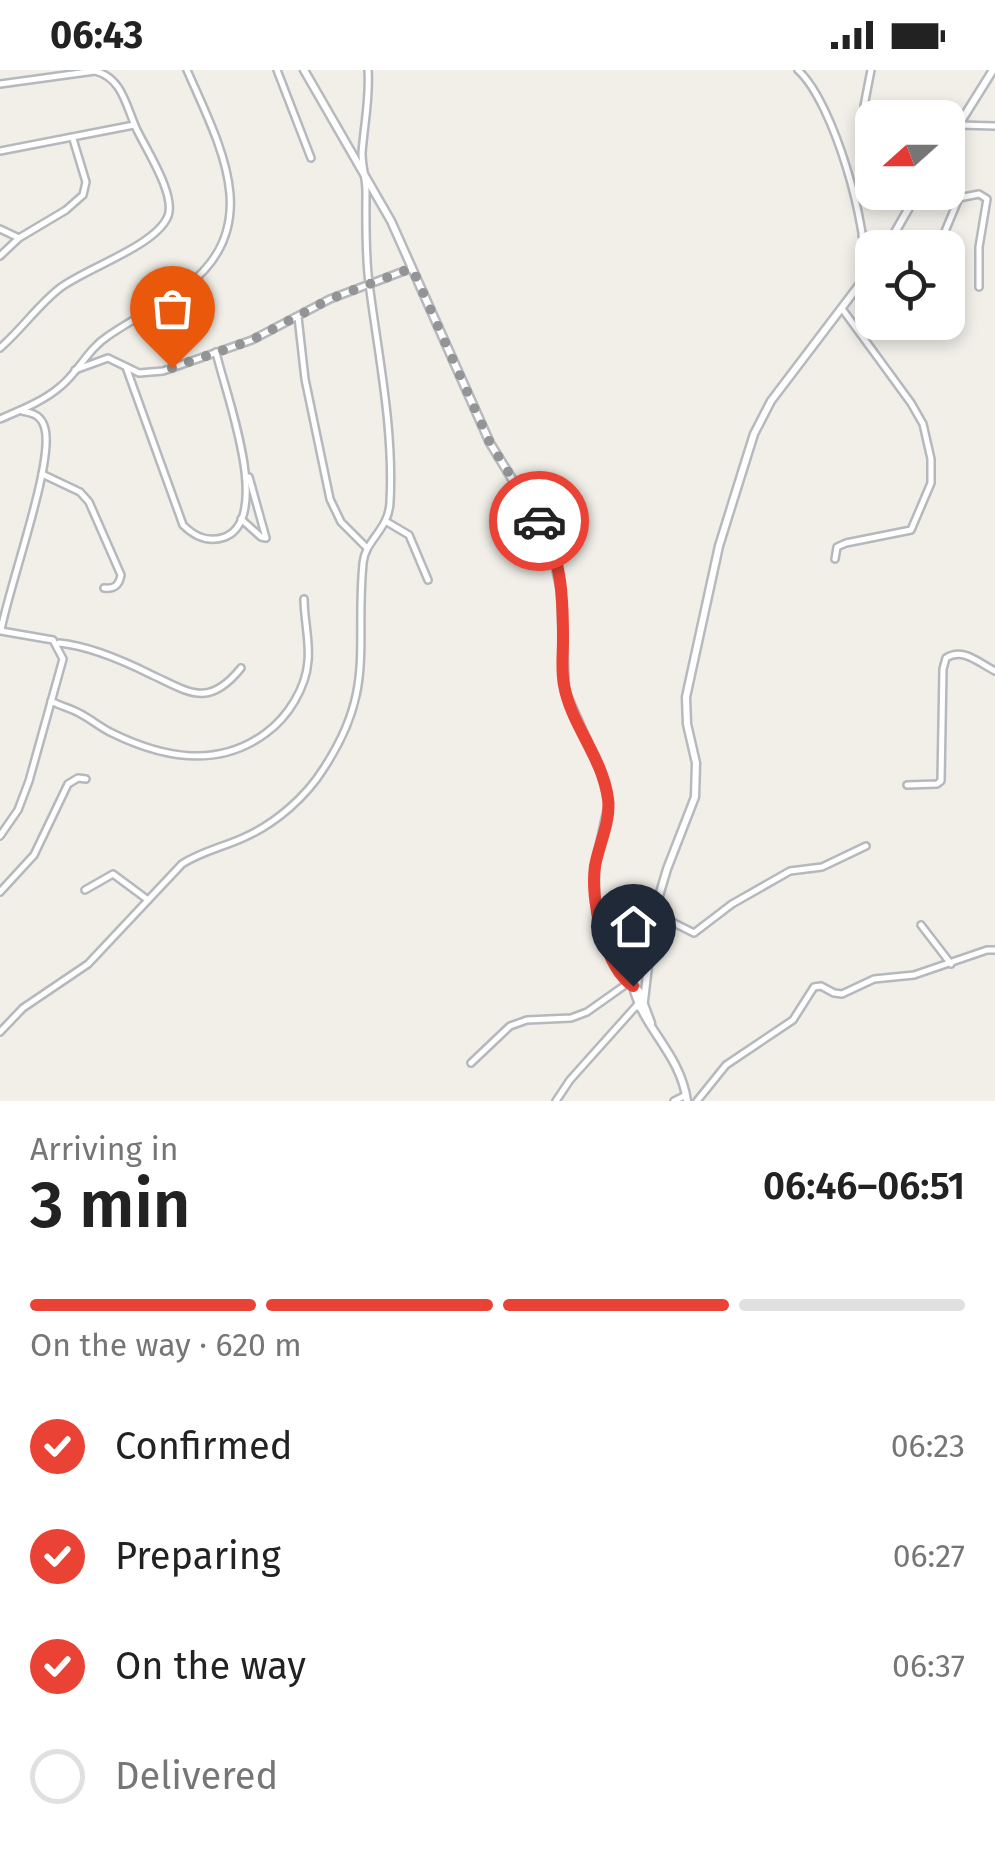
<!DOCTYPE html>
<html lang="en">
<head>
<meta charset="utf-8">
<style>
  :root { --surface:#fff; --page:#f2f2f2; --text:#222; --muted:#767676; --line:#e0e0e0; --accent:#ea4335 }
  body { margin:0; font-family:"Fira Sans",sans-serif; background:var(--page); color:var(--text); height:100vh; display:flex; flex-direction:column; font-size:38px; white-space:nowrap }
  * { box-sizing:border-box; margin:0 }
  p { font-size:32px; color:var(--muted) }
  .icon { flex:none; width:55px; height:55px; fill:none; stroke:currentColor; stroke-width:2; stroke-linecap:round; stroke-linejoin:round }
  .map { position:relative; height:1031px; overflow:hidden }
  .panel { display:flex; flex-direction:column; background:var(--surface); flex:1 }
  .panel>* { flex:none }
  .needle { width:65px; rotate:249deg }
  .controls { position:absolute; left:855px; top:30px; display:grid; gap:20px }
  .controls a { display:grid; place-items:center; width:110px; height:110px; border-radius:20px; background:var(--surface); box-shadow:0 5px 15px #0003; font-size:50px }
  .pin { position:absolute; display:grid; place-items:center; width:85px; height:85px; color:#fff; margin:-102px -42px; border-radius:50% 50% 50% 0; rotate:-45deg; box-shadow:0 0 10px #0007 }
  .pin .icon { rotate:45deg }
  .courier { position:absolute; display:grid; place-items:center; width:100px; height:100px; margin:-50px; border:8px solid #ea4335; border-radius:50%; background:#fff; color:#222; box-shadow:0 2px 12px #0007 }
  .overview em { font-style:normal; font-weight:600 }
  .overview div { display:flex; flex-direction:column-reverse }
  .overview { display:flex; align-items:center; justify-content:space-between; height:170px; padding:0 30px }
  h1 { font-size:65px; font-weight:600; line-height:75px }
  .bar { display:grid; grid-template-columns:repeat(4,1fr); gap:15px 10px; align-content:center; height:120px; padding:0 30px }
  .bar i { height:12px; border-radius:8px; background:var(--line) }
  .bar .selected { background:var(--accent) }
  .bar p { grid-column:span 4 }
  ol { padding:0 30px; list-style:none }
  li { display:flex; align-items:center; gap:30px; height:110px }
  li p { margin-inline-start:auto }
  li .icon { padding:10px; border-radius:50%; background:var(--accent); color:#fff; stroke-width:4 }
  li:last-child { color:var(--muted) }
  li i { width:55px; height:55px; border:5px solid var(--line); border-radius:50% }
  .status { display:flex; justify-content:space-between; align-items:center; height:70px; padding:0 50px; background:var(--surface); direction:ltr }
  .status svg { height:28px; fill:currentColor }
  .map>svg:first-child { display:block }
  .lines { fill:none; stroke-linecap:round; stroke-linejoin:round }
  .street-casing { stroke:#b5b8bc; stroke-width:10 }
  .secondary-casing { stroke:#b6babf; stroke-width:11 }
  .street { stroke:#fff; stroke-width:5 }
  .secondary { stroke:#fff; stroke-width:6 }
  .done { stroke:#929495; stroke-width:10; stroke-dasharray:0 18 }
  .route { stroke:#ea4335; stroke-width:12 }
</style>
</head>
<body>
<div class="status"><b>06:43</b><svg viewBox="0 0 49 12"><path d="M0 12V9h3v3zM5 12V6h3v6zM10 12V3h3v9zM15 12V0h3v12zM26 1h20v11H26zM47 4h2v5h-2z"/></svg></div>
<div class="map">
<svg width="995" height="1031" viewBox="0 0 995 1031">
  <rect width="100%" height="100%" fill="#f1efe8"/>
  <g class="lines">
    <!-- street casing -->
    <g class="street-casing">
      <g id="street">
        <polyline points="277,0 311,88"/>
        <path d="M798,0C834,33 869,158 865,207"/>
        <polyline points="871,0 864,36 873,42 898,48"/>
        <path d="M0,14L95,1C123,8 126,37 137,60C146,79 176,125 168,146C156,176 86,198 60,218C38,235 22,259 0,278"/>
        <polyline points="959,55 995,56"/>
        <polyline points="0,81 134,55"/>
        <polyline points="946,122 959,128 979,124 987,129 979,177 979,217"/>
        <polyline points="0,159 19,168"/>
        <polyline points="862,165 887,175"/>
        <polyline points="938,178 959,128"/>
        <polyline points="0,186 19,168 66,140 83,125 86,112 73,69"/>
        <polyline points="298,247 305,309 330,429 341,452 367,478"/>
        <path d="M126,297L183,455C195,467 208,473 225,467C274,447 224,320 216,282"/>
        <polyline points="75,300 108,288 139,303 163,301 252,270 330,229 412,198"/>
        <path d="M0,349C21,340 44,331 61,316C79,301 88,279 108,266C134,248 162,235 187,216C266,155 219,74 187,0"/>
        <path d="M42,404L80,422L89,432L121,505C119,516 114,519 104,518"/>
        <polyline points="241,449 261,467 266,468 249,407"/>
        <polyline points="387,452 409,465 428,510"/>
        <polyline points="835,489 837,477 846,473 911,460 931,413 931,389 923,354 911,333 843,240"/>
        <path d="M1,560C9,516 54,393 45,359C42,346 34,343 22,341"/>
        <path d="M59,573C89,576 124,591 150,604C189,622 208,639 241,598"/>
        <path d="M51,631C60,636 70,638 79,643C91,649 101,658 112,663C163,688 218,699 266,663C288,647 306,618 308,591C310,571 304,549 304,529"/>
        <path d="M907,715L937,714L941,711L943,599L946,588C963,577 979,593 995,601"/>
        <polyline points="0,766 18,740 29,711 63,589 53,570 1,561"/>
        <polyline points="85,820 113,804 148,830"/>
        <polyline points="0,822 34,785 68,714 78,708 86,709"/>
        <polyline points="654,843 694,863 732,834 790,801 822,797 866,776"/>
        <polyline points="921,855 951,894"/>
        <path d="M0,962L23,938L88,894L182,794C202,781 224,777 245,767C276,753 306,727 324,698C376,619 355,577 363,493C365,470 389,460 390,432C394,358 378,285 369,213C365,182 366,152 366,121C366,109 362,96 362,83C364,55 370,29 368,0"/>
        <polyline points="471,993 510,956 527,950 571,948 587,942 628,913"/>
        <polyline points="556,1031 570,1010 638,934"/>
        <polyline points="674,1031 686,1025"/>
        <polyline points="697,1031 726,995 793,950 814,917 821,916 834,923 842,924 874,909 914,905 987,880 995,880"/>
      </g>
    </g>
    <!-- secondary casing -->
    <g class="secondary-casing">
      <g id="secondary">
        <polyline points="304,0 391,151 490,373 550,471 561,521 565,621 601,702 609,733 595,797 595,832 611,889 619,903 639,921 651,953"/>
        <polyline points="948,72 993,0"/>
        <polyline points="886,178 918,122"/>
        <path d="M633,917C644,960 680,983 687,1031"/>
        <polyline points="640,938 644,931 654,843 667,799 695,727 696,693 687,654 686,627 719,476 733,431 754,364 771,331 872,198"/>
      </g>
    </g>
    <!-- street -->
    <use href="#street" class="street"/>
    <!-- secondary -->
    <use href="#secondary" class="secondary"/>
  </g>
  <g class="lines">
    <!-- done -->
    <polyline class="done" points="172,298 252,270 330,229 412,198 490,373 539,451"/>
    <!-- route -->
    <path class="route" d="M539,451C562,486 563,529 563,569C563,585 561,600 564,615C571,655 603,688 608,729C611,751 599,774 595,796C590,829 604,896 633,916"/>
  </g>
</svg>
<div class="controls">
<a><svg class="needle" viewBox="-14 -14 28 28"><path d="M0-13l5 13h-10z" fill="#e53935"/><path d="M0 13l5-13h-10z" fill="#767676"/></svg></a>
<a><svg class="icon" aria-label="locate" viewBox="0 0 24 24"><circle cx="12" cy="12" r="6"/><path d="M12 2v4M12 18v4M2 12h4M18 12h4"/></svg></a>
</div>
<div class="pin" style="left:172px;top:298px;background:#ea580c"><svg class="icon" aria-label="bag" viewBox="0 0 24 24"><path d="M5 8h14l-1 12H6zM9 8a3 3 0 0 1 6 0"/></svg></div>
<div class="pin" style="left:633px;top:916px;background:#1f2937"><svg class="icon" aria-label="home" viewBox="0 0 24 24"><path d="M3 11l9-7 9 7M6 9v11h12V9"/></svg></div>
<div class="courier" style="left:539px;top:451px"><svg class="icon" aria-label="car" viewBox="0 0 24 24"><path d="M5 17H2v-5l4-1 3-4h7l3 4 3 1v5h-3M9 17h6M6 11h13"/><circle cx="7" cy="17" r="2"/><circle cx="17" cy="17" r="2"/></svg></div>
</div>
<section class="panel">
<div class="overview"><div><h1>3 min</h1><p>Arriving in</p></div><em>06:46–06:51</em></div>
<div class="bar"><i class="selected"></i><i class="selected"></i><i class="selected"></i><i></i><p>On the way · 620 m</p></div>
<ol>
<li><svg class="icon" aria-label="check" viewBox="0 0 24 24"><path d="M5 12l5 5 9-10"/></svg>Confirmed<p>06:23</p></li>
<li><svg class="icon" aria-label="check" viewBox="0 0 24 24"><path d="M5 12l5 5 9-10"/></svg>Preparing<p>06:27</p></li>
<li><svg class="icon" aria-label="check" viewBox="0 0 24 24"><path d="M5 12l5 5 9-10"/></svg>On the way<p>06:37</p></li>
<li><i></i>Delivered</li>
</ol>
</section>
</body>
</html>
